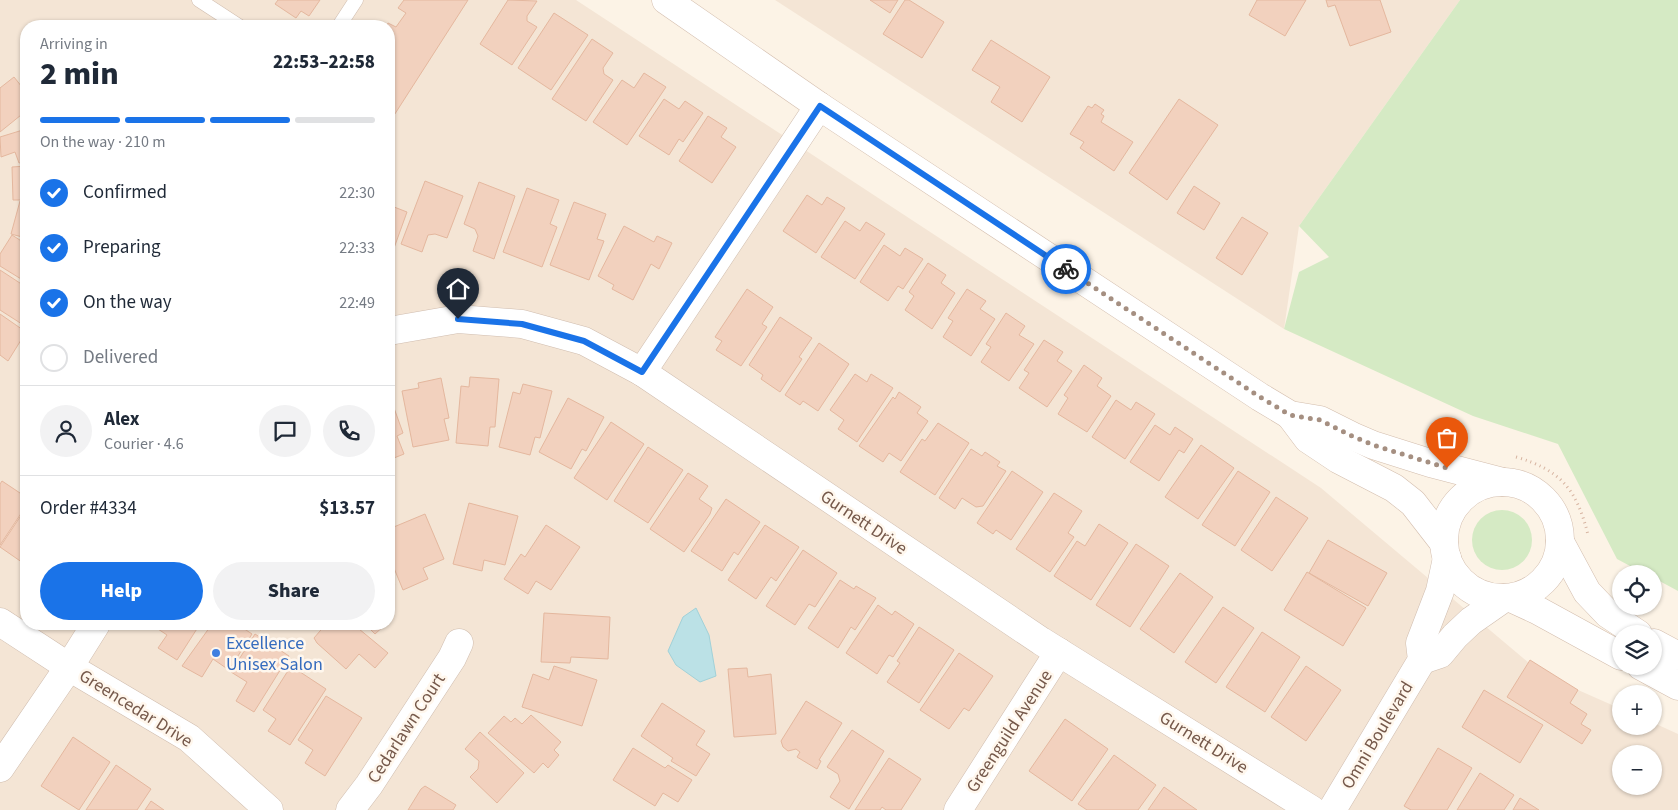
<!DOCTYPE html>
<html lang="en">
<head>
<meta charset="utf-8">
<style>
  :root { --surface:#fff; --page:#f2f2f3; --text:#1f2937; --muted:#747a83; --line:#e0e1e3; --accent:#1a73e8 }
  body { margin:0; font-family:"Source Sans 3",sans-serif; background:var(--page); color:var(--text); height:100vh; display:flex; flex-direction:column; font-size:19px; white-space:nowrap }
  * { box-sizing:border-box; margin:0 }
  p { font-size:16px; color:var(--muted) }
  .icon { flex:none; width:28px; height:28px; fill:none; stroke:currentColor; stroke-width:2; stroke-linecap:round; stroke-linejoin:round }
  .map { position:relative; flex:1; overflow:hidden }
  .sheet { position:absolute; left:20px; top:20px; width:375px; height:610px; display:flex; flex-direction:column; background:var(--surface); border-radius:20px; box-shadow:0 1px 4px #0004 }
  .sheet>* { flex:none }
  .buttons { position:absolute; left:1612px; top:565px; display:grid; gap:10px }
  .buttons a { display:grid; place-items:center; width:50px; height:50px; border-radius:50%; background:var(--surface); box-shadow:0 1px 4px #0004; font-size:25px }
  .pin { position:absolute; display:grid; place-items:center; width:42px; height:42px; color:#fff; margin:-51px -21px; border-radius:50% 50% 50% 0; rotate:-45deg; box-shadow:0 0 5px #0007 }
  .pin .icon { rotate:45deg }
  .courier { position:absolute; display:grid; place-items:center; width:50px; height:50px; margin:-25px; border:4px solid #1a73e8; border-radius:50%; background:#fff; color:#222; box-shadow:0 1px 6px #0007 }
  .overview em { font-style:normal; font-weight:800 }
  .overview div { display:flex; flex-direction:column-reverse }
  .overview { display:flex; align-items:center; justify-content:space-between; height:85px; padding:0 20px }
  h1 { font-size:32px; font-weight:800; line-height:38px }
  .bar { display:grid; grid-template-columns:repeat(4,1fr); gap:8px 5px; align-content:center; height:60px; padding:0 20px }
  .bar i { height:6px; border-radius:4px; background:var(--line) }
  .bar .on { background:var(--accent) }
  .bar p { grid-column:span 4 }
  .line { display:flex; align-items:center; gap:12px; padding:0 20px; border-top:1px solid var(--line) }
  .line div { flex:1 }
  .round { display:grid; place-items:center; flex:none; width:52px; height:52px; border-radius:26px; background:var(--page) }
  ol { padding:0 20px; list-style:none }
  li { display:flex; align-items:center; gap:15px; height:55px }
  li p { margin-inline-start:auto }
  li .icon { padding:5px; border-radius:50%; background:var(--accent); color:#fff; stroke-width:4 }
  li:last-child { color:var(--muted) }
  li i { width:28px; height:28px; border:2px solid var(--line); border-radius:50% }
  .primary-button { display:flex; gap:10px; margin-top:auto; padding:10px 20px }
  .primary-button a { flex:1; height:58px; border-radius:30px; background:var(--accent); color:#fff; font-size:20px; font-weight:800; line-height:58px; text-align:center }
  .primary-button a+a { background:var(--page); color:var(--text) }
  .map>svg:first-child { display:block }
  .residential { fill:#f4e5d5; fill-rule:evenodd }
  .green { fill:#d5eac4 }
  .water { fill:#bbe1e6; stroke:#a1d1d8 }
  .building { fill:#f2d1be; stroke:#e4b79e }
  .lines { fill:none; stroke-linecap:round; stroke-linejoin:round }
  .service-casing { stroke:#d0bdaf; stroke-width:15 }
  .minor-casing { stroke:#d0bdaf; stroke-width:29 }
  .secondary-casing { stroke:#d3bdad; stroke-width:29 }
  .path { stroke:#d7b4a1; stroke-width:3; stroke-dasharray:1 4; stroke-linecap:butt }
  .service { stroke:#fff; stroke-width:14 }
  .minor { stroke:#fff; stroke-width:28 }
  .secondary { stroke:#fff; stroke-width:28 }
  .done { stroke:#a58f81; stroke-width:5; stroke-dasharray:0 9 }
  .route { stroke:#1a73e8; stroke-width:6 }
  .shop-dot { fill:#3f7fe0; stroke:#fff7ed; stroke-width:2 }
  .labels { text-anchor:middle; stroke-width:5; stroke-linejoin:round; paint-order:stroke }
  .street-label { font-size:18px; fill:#76594b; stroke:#fff7ed }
  .shop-label { font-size:18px; fill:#366cbe; stroke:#fff7ed; text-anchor:start }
</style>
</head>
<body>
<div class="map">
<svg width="1678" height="810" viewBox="0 0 1678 810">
  <rect width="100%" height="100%" fill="#fcf3e6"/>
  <!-- residential -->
  <g class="residential">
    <path d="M0,0H576L1321,488L1542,674L1621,709V726H1654V723L1678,734V810H0ZM26,26H389V624H26ZM1621,754H1654V786H1621Z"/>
    <polygon points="775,0 1460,0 1299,226 1284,329"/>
  </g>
  <!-- green -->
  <g class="green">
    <polygon points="1460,0 1678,0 1678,591 1654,578 1654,574 1645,574 1617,559 1558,444 1473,416 1284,329 1299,272 1329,257 1299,226"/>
    <circle cx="1502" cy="540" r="30"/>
  </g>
  <!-- water -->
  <polygon class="water" points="696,608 709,635 716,676 700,682 676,665 668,651 683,617"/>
  <!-- building -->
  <g class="building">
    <polygon points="278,0 320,0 309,16 301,11 296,18 275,4"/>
    <polygon points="404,0 468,0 391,120 389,119 389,26 386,26 388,23 396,27 406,13 398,8"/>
    <polygon points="508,0 537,1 527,16 527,21 537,27 512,65 480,44"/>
    <polygon points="870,0 898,0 890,13"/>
    <polygon points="905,0 909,0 944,22 922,58 883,34"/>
    <polygon points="1257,0 1306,0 1285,36 1249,15"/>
    <polygon points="1326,0 1380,0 1391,32 1350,46 1335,5 1328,7"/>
    <polygon points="554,13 588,35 551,90 518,68"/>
    <polygon points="592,39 613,53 603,68 604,74 613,80 586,121 552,99"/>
    <polygon points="991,40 1050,77 1022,122 991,102 1000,87 972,70"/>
    <polygon points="644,73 666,87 627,145 593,122 622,80 634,88"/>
    <polygon points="14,77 26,92 26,111 0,132 0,88"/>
    <polygon points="664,99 679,109 685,101 703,113 683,142 679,139 669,155 639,136"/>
    <polygon points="1179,99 1218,125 1167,200 1129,173"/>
    <polygon points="1095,104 1104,110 1101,114 1104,116 1101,122 1133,142 1114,171 1080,148 1084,142 1070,134 1088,106 1092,108"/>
    <polygon points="708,116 727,128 721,137 736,147 712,183 679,161"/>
    <polygon points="26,129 26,161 19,163 15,152 1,157 0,137"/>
    <polygon points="26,166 26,200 13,200 12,167"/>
    <polygon points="425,181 463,196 447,238 435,234 428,235 422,252 401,244"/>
    <polygon points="479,182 515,196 494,259 473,251 478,236 475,229 464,224"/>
    <polygon points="1194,186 1220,203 1204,230 1177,213"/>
    <polygon points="527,188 559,200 550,224 557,227 542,267 503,252"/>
    <polygon points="807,195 822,205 827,197 845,208 816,253 783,231"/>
    <polygon points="20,201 26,203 26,238 11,234"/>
    <polygon points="574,202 606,214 597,239 604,241 589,280 550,265"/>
    <polygon points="389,205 407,212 389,262"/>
    <polygon points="1242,217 1268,233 1242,275 1216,258"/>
    <polygon points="845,221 860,231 866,222 885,234 855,279 821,257"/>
    <polygon points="624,226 654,242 657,236 672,243 659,269 651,264 633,300 612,289 614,285 598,276"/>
    <polygon points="12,235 26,244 26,282 0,266 0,254"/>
    <polygon points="884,245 900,256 905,248 923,259 903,289 898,286 888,301 860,282"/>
    <polygon points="928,263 946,275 941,283 955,293 932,329 905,310 914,296 909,292"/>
    <polygon points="0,270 26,287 26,323 25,326 0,310"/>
    <polygon points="747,289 773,307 762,324 767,327 741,366 716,350 722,341 715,337"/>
    <polygon points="967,289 986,301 980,309 995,319 971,356 943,337 953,321 948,318"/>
    <polygon points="1006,313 1025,326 1019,335 1034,344 1009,381 981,362 991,347 986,344"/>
    <polygon points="0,314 26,332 8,361 0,355"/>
    <polygon points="780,317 812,338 799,357 802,359 780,392 761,379 763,375 749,365"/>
    <polygon points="1044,340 1063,352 1057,361 1072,371 1047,407 1019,388 1029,373 1024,370"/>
    <polygon points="819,343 849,364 818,411 803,401 800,405 785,395"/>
    <polygon points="1084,365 1102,378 1097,386 1111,396 1087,432 1058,414 1068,398 1064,395"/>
    <polygon points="855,374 867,382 871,374 893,388 857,442 838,429 844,420 830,410"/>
    <polygon points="470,377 499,379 495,427 490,427 488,446 456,443 461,386 469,387"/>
    <polygon points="441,378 449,418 444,419 449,440 413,447 402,391 419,388 418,383"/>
    <polygon points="523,384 552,391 540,438 535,437 530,455 499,447 513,392 520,394"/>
    <polygon points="899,392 921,407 917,413 928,421 901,461 889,453 883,462 859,446 893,397 895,399"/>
    <polygon points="389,394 403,433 397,436 404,454 389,460"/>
    <polygon points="568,398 604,417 586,451 582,449 571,469 539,452"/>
    <polygon points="1116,400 1131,410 1136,402 1155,414 1125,459 1092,437"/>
    <polygon points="611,422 644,444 607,500 574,478"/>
    <polygon points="938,423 969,443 935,495 900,472 922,439 925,441"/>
    <polygon points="1155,425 1170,435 1175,427 1193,439 1184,453 1179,450 1159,481 1130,462"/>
    <polygon points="1201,445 1234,468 1198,519 1165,497"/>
    <polygon points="648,447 683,470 648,523 614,501"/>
    <polygon points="971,449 982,456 985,452 1000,462 997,466 1006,471 983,506 976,507 962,498 955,509 939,498"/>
    <polygon points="1012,471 1043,492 1011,540 996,530 993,534 977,523"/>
    <polygon points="1238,471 1270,492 1235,546 1202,525"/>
    <polygon points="688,473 708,486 699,499 712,508 710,514 684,552 650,529"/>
    <polygon points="2,481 26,497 26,506 0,545 0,484"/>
    <polygon points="1054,493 1082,511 1068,533 1074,537 1050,572 1016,549"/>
    <polygon points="1276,497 1308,518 1272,571 1241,550"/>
    <polygon points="726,499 760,522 738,555 734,552 722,571 691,551"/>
    <polygon points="469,503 518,516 505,565 484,560 482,571 453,564"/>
    <polygon points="26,508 26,565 0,547"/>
    <polygon points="425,514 444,559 423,568 428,579 403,590 389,556 389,529"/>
    <polygon points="1099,524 1128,543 1091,600 1054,576 1077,541 1085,546"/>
    <polygon points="546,525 580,547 551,590 536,581 528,594 504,579 521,554 525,557"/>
    <polygon points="765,525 799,547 776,581 771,577 756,599 728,580"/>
    <polygon points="1328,540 1387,573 1368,606 1309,573"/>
    <polygon points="1136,544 1169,566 1130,627 1096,605"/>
    <polygon points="803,550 837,573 815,607 809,604 795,625 766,606"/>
    <polygon points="1307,572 1366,608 1343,646 1284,610"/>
    <polygon points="1180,573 1213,597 1174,653 1140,629"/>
    <polygon points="389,578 395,585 389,590"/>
    <polygon points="840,580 854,589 856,586 876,598 855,630 851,627 838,648 808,628"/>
    <polygon points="878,605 892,615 895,611 914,624 893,657 889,655 877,674 846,653"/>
    <polygon points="1223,607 1254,628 1216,683 1185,662"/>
    <polygon points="389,610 394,615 389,621"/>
    <polygon points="544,613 610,617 608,659 571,657 570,663 541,662"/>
    <polygon points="152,624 200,624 177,660 158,648 167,635 152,625"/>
    <polygon points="212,624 237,624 252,634 229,670 213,659 202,677 182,666"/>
    <polygon points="326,624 353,624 388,653 375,668 359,654 346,669 317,643 314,638"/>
    <polygon points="365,624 386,624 375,634"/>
    <polygon points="919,627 954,650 919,703 887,682 900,663 897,661"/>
    <polygon points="1262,632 1300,657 1265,712 1226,687"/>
    <polygon points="255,634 289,656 254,712 236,701 247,682 231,672"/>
    <polygon points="959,653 993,676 969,711 964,708 949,729 920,710"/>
    <polygon points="1530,660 1578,690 1570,703 1587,714 1581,724 1591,730 1582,744 1507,697"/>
    <polygon points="291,666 326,689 290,745 268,731 276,719 263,710"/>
    <polygon points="554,666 597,680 582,726 522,707 533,674 549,680"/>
    <polygon points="1306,666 1341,690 1306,741 1271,717"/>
    <polygon points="747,668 748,677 771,674 776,734 734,737 728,669"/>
    <polygon points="1484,690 1543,725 1520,763 1462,727"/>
    <polygon points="326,696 362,718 325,776 305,763 313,750 298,740"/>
    <polygon points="806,701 842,723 819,760 821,761 817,769 797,757 800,752 796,749 788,751 783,747 781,741"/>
    <polygon points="662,703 705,731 696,745 710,754 696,776 671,761 673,758 641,736"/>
    <polygon points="531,715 561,742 554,750 559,755 548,768 543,763 534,773 488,733 504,716 511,722 515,718 522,724"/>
    <polygon points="1065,719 1108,749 1072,801 1029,771"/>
    <polygon points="852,730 884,751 849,809 830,797 840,781 838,774 827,767"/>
    <polygon points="480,732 524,773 497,803 470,777 478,769 479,761 465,749"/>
    <polygon points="73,737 110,762 79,810 41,786"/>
    <polygon points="633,748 665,768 668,765 692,780 678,802 663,793 655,806 613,780"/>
    <polygon points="1438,748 1472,768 1447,810 1411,810 1404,806"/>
    <polygon points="1114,755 1156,785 1138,810 1087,810 1078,804"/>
    <polygon points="889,758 921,779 901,810 886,810 882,807 880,810 855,810"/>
    <polygon points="116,765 151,789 137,810 86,810"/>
    <polygon points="1480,773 1514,795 1504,810 1457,810"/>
    <polygon points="425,786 456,805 453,810 408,810 421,789"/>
    <polygon points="1164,787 1197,810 1148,810"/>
    <polygon points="1520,798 1539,810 1513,810"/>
    <polygon points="151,801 164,810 145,810"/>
  </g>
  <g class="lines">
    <!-- service casing -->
    <g class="service-casing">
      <g id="service">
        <polyline points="199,0 239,26"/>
        <polyline points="339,26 356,0"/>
      </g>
    </g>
    <!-- minor casing -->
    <g class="minor-casing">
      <g id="minor">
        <polyline points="389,331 458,319 522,324 584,341 642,372 1041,641 1312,810"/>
        <polyline points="642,372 819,106"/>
        <polyline points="0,622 69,667 189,738 269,810"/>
        <polyline points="1422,660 1440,654 1455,636 1471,621 1504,598"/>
        <polyline points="0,768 69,667 96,624"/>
        <polyline points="350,810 369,785 452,658 459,643"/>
        <polyline points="958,810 1059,652"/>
        <polyline points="1332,810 1422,660 1420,643 1440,591 1447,558"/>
      </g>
    </g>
    <!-- secondary casing -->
    <g class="secondary-casing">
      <g id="secondary">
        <polyline points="666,0 819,106 1260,397 1290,415 1320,420 1352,436 1373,445 1430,463 1503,482"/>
        <polyline points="1290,415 1308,439 1338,459 1394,488 1413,503 1444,543"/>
        <circle cx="1502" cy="540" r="58"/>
        <polyline points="1560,542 1587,592 1608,614 1638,634"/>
        <polyline points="1511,598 1537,610 1621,656"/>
        <polyline points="1654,643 1678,656"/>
        <polyline points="1641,666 1678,686"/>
      </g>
    </g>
    <!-- path -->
    <path class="path" d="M1516,457C1561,470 1577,490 1588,535"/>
    <!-- service -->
    <use href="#service" class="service"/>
    <!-- minor -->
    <use href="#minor" class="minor"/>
    <!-- secondary -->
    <use href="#secondary" class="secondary"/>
  </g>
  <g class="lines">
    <!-- done -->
    <polyline class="done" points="1066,269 1260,397 1290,415 1320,420 1352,436 1373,445 1447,468"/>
    <!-- route -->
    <polyline class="route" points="458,319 522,324 584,341 642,372 820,106 1066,269"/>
  </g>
  <!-- markers -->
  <circle class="shop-dot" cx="216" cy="653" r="5"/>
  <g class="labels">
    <!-- street labels -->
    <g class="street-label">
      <text transform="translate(864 522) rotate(34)" y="6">Gurnett Drive</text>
      <text transform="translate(136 708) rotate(32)" y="6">Greencedar Drive</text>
      <text transform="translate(406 728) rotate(-57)" y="6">Cedarlawn Court</text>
      <text transform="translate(1009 731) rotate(-57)" y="6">Greenguild Avenue</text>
      <text transform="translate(1377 735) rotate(-59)" y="6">Omni Boulevard</text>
      <text transform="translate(1204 742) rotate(32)" y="6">Gurnett Drive</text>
    </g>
    <!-- shop labels -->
    <g class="shop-label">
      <text x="226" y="649">Excellence<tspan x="226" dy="21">Unisex Salon</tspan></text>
    </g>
  </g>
</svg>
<div class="buttons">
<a><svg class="icon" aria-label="locate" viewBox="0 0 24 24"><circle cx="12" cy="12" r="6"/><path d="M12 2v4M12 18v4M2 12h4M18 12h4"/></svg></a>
<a><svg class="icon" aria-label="layers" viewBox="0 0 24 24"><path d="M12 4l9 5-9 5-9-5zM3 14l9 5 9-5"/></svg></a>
<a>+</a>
<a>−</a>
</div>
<div class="pin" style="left:1447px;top:468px;background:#ea580c"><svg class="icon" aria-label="bag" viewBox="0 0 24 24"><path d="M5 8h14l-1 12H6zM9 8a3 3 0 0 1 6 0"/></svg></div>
<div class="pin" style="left:458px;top:319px;background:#1f2937"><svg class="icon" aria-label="home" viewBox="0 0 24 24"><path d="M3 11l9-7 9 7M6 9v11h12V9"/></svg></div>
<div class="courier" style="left:1066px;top:269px"><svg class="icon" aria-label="bike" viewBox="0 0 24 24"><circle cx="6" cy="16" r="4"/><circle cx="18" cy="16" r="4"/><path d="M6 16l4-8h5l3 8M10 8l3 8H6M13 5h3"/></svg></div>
<section class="sheet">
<div class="overview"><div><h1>2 min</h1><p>Arriving in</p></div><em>22:53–22:58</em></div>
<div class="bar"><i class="on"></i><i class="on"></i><i class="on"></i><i></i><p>On the way · 210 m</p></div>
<ol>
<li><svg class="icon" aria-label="check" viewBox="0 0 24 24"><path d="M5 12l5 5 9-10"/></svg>Confirmed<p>22:30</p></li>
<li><svg class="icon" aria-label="check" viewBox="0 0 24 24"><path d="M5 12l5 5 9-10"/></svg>Preparing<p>22:33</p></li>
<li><svg class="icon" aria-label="check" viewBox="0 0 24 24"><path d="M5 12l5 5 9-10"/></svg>On the way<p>22:49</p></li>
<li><i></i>Delivered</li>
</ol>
<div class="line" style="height:90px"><a class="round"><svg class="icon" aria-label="person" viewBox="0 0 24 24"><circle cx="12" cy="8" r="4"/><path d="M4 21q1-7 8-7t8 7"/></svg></a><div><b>Alex</b><p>Courier · 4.6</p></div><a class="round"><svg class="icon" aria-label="chat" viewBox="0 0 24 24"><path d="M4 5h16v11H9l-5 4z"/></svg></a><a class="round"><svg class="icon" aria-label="phone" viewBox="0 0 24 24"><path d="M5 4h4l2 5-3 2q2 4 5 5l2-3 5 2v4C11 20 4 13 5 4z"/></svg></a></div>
<div class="line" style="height:65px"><div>Order #4334</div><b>$13.57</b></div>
<div class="primary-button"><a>Help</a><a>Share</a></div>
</section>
</div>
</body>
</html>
